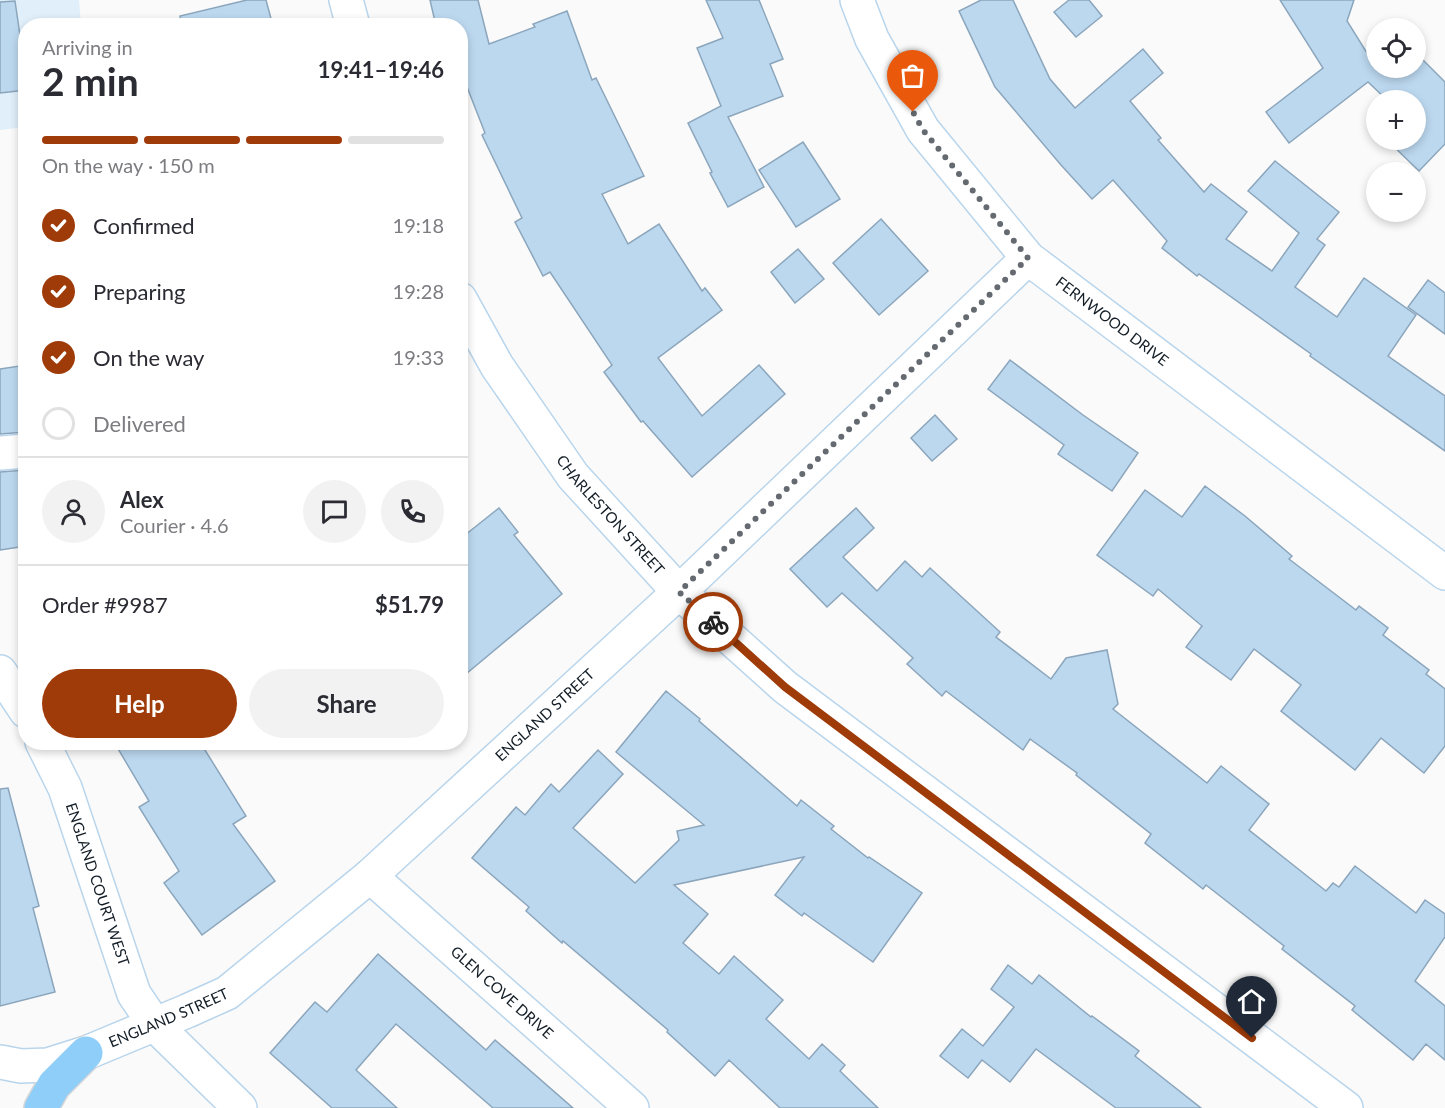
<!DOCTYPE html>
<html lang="en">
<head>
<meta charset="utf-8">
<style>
  :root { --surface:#fff; --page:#f2f2f3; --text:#2b2b33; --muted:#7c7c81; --line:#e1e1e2; --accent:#9f3b08 }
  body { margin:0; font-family:Lato,sans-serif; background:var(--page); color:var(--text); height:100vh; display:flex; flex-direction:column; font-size:22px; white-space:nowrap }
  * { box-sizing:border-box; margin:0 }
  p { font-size:20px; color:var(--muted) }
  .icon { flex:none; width:33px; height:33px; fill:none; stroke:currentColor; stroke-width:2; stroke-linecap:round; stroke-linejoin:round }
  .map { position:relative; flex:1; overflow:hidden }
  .drawer { position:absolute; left:18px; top:18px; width:450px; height:732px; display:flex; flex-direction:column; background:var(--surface); border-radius:24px; box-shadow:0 3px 9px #0003 }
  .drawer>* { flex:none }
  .controls { position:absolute; left:1366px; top:18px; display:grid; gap:12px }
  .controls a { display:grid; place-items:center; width:60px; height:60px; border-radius:50%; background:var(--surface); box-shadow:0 3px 9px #0003; font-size:30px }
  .pin { position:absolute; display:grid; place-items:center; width:51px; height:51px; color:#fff; margin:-62px -26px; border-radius:50% 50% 50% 0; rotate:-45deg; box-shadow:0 0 6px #0007 }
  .pin .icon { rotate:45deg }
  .courier { position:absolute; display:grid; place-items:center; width:60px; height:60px; margin:-30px; border:4px solid #9f3b08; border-radius:50%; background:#fff; color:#222; box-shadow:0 2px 8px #0007 }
  .headline em { font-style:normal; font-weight:700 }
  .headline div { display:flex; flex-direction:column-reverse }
  .headline { display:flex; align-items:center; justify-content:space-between; height:102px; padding:0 24px }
  h1 { font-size:39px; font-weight:700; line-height:45px }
  .bar { display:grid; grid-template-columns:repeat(4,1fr); gap:9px 6px; align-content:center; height:72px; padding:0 24px }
  .bar i { height:8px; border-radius:4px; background:var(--line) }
  .bar .on { background:var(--accent) }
  .bar p { grid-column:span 4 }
  .line { display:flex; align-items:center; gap:15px; padding:0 24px; border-top:2px solid var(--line) }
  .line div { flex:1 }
  .round { display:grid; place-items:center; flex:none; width:63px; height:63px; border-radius:32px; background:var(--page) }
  ol { padding:0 24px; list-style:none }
  li { display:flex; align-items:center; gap:18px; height:66px }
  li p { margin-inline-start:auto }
  li .icon { padding:6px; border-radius:50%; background:var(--accent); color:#fff; stroke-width:4 }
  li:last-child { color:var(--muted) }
  li i { width:33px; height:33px; border:3px solid var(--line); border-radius:50% }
  .primary-button { display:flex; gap:12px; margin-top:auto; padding:12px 24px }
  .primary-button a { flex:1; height:69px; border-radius:36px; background:var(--accent); color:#fff; font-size:24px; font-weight:700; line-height:69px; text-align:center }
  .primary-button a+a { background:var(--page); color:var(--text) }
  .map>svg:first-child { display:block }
  .built { fill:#e0effa }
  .building { fill:#bcd8ef; stroke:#8ba6bc; stroke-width:1.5 }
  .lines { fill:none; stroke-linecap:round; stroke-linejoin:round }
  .minor-casing { stroke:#b8d5ec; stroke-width:36 }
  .major-casing { stroke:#d5d6d8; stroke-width:36 }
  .minor { stroke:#fff; stroke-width:33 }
  .major { stroke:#8ecef9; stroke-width:33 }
  .done { stroke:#646a70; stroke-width:6; stroke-dasharray:0 10.8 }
  .route { stroke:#9f3b08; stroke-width:8 }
  .labels { text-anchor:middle; stroke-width:5; stroke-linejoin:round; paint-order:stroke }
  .street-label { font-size:15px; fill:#131d26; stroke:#fafafa }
</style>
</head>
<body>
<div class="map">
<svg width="1445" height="1108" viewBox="0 0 1445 1108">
  <rect width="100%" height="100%" fill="#fafafa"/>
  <!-- built -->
  <polygon class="built" points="0,0 79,0 81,25 26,26 25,127 0,130"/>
  <!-- building -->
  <g class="building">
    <polygon points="247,0 266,0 273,26 181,26 180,16"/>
    <polygon points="430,0 478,0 489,44 535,27 533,24 567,11 592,80 596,78 644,176 602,194 628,244 659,224 702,291 705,288 722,310 658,358 702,416 759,365 785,394 692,477 643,421 641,422 604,372 612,365 550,272 543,276 515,222 522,218 482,135 485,133 460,69 460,26 436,26"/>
    <polygon points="706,0 759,0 783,59 770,64 783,96 728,117 764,187 728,207 710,173 712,172 688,123 721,106 697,48 723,38"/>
    <polygon points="981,0 1013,0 1050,79 1075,108 1143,49 1163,73 1130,101 1161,138 1158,140 1204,192 1211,184 1247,212 1226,239 1272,271 1299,233 1248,191 1275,161 1339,212 1317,239 1325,245 1295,287 1337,317 1364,278 1416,315 1388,356 1445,396 1445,451 1310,356 1311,354 1199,274 1197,276 1162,248 1167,241 1113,180 1092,199 1061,165 995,87 959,11"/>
    <polygon points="1069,0 1089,0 1102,16 1076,37 1054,12"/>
    <polygon points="1280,0 1354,0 1347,21 1372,61 1377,56 1377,68 1416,68 1416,53 1445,82 1445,144 1419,171 1387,140 1416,140 1416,100 1387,100 1368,82 1289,143 1266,112 1323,68"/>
    <polygon points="15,1 26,77 26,90 0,93 0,2"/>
    <polygon points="803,142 840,199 796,227 759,170"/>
    <polygon points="881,219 928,271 879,315 833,263"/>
    <polygon points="798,249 824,279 795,303 771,272"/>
    <polygon points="1428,280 1445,293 1445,334 1408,307"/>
    <polygon points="1010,360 1083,415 1138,453 1112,491 1058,454 1064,445 988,389"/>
    <polygon points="26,365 26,432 0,434 0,369"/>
    <polygon points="935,415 957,439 932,461 911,438"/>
    <polygon points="26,470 26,546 0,550 0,472"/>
    <polygon points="1205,486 1245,516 1292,556 1289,559 1356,610 1359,606 1388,628 1383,635 1429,670 1426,674 1445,689 1445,746 1424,773 1381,738 1355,770 1281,711 1301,685 1254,649 1231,680 1186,647 1202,626 1158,589 1153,596 1097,555 1145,490 1182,517"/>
    <polygon points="499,508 518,532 514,535 562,594 460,679 460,539"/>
    <polygon points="856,508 874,528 843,557 877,591 905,561 922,577 930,568 1000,632 996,637 1051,679 1066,658 1107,650 1118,704 1113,709 1207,783 1221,766 1269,804 1249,830 1326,891 1333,883 1339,887 1355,866 1416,913 1425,900 1445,914 1445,937 1415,981 1445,1006 1445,1060 1426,1044 1413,1060 1352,1010 1355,1006 1282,949 1284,946 1206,885 1203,889 1145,843 1151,834 1076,775 1077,773 1030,739 1023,750 946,691 942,696 907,664 913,658 842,593 827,607 790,569"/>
    <polygon points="666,691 700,719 699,721 797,806 801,800 834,826 831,829 868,858 869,857 922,893 873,962 804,913 802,916 775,895 804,857 674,885 708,914 683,943 719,974 734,956 783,1000 766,1019 809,1059 822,1044 845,1065 840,1071 878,1108 780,1108 729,1060 715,1076 667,1032 668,1030 563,941 562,943 526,911 529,907 472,858 516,807 525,815 551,784 559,792 598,750 623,774 573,828 635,883 679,840 677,831 704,825 616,752"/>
    <polygon points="114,742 200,742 246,816 233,824 275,881 202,935 164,883 179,871 139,807 149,801"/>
    <polygon points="8,788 39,906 33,908 55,992 0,1006 0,789"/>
    <polygon points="378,954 486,1050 495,1040 573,1108 493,1108 396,1024 356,1070 397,1108 332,1108 270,1053 315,1002 327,1012"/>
    <polygon points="1008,965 1032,984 1039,975 1091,1017 1092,1016 1139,1051 1135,1056 1201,1108 1116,1108 1036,1049 1010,1082 982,1060 968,1078 940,1056 962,1029 983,1046 1014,1007 991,989"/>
  </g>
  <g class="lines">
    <!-- minor casing -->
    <g class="minor-casing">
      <g id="minor">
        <polyline points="346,0 353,26"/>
        <path id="s1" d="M857,0L872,39L923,130L1028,258L1445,573"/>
        <path id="s2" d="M460,299L497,366L573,476L679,592L785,687L1346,1108"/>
        <polyline points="0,453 26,451"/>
        <polyline points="0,672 26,711"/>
        <path id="s3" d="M42,742L65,788L134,994L155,1025L240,1108"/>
        <path id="s4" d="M370,876L632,1108"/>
        <path id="s5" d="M0,1062L21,1066L48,1065L86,1053L187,1011L227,993L370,876L679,592L1028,258"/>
      </g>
    </g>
    <!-- major casing -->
    <g class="major-casing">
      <polyline id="major" points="41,1108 54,1085 86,1053"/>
    </g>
    <!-- minor -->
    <use href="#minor" class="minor"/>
    <!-- major -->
    <use href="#major" class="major"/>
  </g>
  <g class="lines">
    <!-- done -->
    <polyline class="done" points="713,622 679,592 1028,258 923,130 913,112"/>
    <!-- route -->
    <polyline class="route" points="713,622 785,687 1252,1038"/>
  </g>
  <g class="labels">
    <!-- street labels -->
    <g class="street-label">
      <text dy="5" stroke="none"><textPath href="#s1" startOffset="417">FERNWOOD DRIVE</textPath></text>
      <text dy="5" stroke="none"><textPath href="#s2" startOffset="264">CHARLESTON STREET</textPath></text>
      <text dy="5" stroke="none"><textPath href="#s5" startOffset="664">ENGLAND STREET</textPath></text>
      <text dy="5" stroke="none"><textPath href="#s3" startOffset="153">ENGLAND COURT WEST</textPath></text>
      <text dy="5" stroke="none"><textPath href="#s4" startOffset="176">GLEN COVE DRIVE</textPath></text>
      <text dy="5" stroke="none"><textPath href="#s5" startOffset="178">ENGLAND STREET</textPath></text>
    </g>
  </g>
</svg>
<div class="controls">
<a><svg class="icon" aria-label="locate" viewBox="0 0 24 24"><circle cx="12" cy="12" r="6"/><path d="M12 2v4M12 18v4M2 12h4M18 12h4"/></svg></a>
<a>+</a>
<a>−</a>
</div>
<div class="pin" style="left:913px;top:112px;background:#ea580c"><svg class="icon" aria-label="bag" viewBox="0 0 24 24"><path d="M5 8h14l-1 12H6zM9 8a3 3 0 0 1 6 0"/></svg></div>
<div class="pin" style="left:1252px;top:1038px;background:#1f2937"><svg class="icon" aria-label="home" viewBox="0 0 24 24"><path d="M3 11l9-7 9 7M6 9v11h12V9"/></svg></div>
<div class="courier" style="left:713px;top:622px"><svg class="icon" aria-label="bike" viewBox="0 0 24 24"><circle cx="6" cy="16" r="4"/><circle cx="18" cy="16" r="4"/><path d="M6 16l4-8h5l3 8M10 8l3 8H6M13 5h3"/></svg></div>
<section class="drawer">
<div class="headline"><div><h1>2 min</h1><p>Arriving in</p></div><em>19:41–19:46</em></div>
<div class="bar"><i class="on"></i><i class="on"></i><i class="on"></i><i></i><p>On the way · 150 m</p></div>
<ol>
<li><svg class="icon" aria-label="check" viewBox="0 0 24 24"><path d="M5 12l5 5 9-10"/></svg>Confirmed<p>19:18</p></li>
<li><svg class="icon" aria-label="check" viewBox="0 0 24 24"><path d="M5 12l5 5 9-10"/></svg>Preparing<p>19:28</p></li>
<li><svg class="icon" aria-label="check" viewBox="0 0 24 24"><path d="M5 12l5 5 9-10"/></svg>On the way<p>19:33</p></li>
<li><i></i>Delivered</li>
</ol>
<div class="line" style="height:108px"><a class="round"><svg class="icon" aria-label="person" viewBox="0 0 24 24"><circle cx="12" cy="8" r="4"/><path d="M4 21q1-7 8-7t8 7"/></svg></a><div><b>Alex</b><p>Courier · 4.6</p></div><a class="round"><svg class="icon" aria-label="chat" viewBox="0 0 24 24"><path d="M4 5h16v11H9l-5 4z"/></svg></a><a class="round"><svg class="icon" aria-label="phone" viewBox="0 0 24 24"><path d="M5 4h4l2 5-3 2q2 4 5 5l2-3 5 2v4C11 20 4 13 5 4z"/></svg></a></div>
<div class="line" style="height:78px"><div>Order #9987</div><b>$51.79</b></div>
<div class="primary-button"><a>Help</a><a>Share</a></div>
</section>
</div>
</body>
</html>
